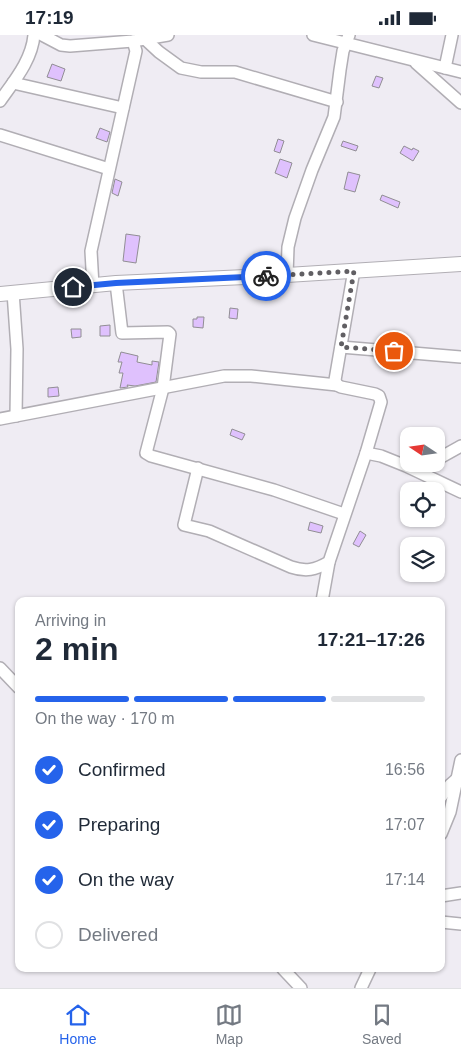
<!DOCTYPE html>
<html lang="en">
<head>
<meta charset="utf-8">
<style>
  :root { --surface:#fff; --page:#f2f2f3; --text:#1f2937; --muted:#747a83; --line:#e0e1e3; --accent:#2563eb }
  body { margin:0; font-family:Helvetica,sans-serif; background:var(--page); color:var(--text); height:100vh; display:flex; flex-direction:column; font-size:19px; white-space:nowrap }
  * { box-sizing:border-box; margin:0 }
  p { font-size:16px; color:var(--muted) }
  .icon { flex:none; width:28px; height:28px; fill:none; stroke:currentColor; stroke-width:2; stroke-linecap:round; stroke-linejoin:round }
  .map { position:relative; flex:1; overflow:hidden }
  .panel { position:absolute; left:15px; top:562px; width:430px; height:375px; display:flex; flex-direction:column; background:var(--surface); border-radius:10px; box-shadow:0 1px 4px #0004 }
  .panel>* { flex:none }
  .needle { width:32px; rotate:283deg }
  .tools { position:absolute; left:400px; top:392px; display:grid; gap:10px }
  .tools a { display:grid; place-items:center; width:45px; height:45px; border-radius:10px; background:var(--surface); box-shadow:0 1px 4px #0004; font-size:25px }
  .pin { position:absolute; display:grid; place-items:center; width:42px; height:42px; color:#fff; margin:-21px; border:2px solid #fff; border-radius:50%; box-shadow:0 1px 5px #0007 }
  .courier { position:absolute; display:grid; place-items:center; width:50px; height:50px; margin:-25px; border:4px solid #2563eb; border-radius:50%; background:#fff; color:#222; box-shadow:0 1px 6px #0007 }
  .headline em { font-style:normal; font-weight:700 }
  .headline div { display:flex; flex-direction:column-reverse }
  .headline { display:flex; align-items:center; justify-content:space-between; height:85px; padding:0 20px }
  h1 { font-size:32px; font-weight:700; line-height:38px }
  .bar { display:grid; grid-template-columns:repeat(4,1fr); gap:8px 5px; align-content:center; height:60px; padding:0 20px }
  .bar i { height:6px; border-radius:4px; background:var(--line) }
  .bar .selected { background:var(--accent) }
  .bar p { grid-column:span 4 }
  ol { padding:0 20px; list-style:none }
  li { display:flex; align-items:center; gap:15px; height:55px }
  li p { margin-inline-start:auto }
  li .icon { padding:5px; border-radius:50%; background:var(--accent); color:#fff; stroke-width:4 }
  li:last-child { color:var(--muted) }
  li i { width:28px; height:28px; border:2px solid var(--line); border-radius:50% }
  .status { display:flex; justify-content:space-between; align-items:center; height:35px; padding:0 25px; background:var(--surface); direction:ltr }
  .status svg { height:14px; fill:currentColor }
  .menu { display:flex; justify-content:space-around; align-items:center; height:70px; border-top:1px solid var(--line); background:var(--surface); font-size:14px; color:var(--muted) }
  .menu a { display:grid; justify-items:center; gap:2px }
  .menu .selected { color:var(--accent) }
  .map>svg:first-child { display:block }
  .building { fill:#dfc1fd; stroke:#918e94 }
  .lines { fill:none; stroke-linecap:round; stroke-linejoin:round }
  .minor-casing { stroke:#b1aeb4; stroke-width:14 }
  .major-casing { stroke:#b1aeb4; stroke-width:16 }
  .minor { stroke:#fff; stroke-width:11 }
  .major { stroke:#fff; stroke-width:14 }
  .done { stroke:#615f63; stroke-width:5; stroke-dasharray:0 9 }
  .route { stroke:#2563eb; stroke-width:6 }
</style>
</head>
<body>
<div class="status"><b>17:19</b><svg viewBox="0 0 49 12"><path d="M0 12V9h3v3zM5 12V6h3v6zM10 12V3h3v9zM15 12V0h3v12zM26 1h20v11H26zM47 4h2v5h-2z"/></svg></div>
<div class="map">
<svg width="461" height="953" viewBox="0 0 461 953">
  <rect width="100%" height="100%" fill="#efecf3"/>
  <!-- building -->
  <g class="building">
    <polygon points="52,29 65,34 61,46 47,42"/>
    <polygon points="376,41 383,43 379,53 372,51"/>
    <polygon points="100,93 110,97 107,107 96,103"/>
    <polygon points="278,104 284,106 280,118 274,116"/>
    <polygon points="343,106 358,111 356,116 341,111"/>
    <polygon points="404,111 412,115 413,113 419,116 413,126 400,118"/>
    <polygon points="280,124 292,128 287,143 275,138"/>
    <polygon points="348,137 360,140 355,157 344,154"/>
    <polygon points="115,144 122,147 118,161 112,158"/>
    <polygon points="382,160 400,167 398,173 380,165"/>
    <polygon points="126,199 140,201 136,228 123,226"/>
    <polygon points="230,273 238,274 237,284 229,283"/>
    <polygon points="197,282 204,282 203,293 193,292 193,284 197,284"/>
    <polygon points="110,290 110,301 100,301 100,291"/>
    <polygon points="71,294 81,294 81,302 72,303"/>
    <polygon points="121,317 138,321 137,327 152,330 152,326 159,327 156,347 135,351 127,350 128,352 120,353 123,338 119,338 122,327 118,327"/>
    <polygon points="58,352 59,361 48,362 48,353"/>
    <polygon points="232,394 245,399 242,405 230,400"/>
    <polygon points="310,487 323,491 321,498 308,495"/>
    <polygon points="360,496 366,500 359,512 353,509"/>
  </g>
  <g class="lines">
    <!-- minor casing -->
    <g class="minor-casing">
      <g id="minor">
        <polyline points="42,0 61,10 70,11 133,6 168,0"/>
        <polyline points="313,0 461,37"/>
        <polyline points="145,4 159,17 181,33 201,37 235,37 337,67"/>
        <polyline points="416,28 461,68"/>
        <polyline points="445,33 452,0"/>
        <polyline points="13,48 123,73"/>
        <path d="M0,66C14,46 32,25 34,0"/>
        <polyline points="0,100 109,134"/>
        <polyline points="287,240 288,212 295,183 312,135 334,82 340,35 343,16 349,0"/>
        <polyline points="116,248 122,298 168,297 170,299 163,353 146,418 151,421 274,455 344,479"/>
        <polyline points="93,251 91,216 136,16 133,6"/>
        <polyline points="13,257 17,314 16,381"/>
        <polyline points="341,312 461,322"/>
        <polyline points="0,384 224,341 251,341 337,350"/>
        <polyline points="366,418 381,421 406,431 461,457"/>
        <polyline points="436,425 461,411"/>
        <path d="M198,433L184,490L209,496L291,532C306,537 315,535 329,527L366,418L381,367L379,361L375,359L341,352L337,350L335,345L354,235"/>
        <polyline points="322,566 329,527"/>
        <polyline points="0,633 19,653"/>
        <polyline points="441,762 450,750 458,743"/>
        <polyline points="441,799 450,777 461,725"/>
        <polyline points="441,861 461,858"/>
        <polyline points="441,887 461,889"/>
        <polyline points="283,934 301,953"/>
        <polyline points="361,953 370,934"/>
      </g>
    </g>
    <!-- major casing -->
    <g class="major-casing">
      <polyline id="major" points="0,259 116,248 287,240 461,229"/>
    </g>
    <!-- minor -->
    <use href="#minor" class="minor"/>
    <!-- major -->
    <use href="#major" class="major"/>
  </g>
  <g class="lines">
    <!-- done -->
    <polyline class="done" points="266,241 354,236 341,312 394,316"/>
    <!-- route -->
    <polyline class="route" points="73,252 116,248 266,241"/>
  </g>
</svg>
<div class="tools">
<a><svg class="needle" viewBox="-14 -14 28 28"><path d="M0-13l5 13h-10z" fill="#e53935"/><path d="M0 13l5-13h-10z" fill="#747a83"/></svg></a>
<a><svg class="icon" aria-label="locate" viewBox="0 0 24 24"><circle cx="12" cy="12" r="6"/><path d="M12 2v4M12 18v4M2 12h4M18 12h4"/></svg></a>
<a><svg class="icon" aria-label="layers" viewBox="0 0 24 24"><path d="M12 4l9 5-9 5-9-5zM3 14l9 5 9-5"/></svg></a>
</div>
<div class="pin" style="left:394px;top:316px;background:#ea580c"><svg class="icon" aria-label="bag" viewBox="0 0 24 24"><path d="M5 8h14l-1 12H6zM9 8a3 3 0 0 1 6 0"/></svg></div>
<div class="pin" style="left:73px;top:252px;background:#1f2937"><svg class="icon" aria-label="home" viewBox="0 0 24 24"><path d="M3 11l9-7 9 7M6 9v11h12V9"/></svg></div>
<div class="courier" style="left:266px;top:241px"><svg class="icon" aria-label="bike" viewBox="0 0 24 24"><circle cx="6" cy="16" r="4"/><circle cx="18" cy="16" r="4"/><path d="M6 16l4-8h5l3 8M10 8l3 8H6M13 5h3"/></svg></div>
<section class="panel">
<div class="headline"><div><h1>2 min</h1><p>Arriving in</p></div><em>17:21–17:26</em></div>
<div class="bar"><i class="selected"></i><i class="selected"></i><i class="selected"></i><i></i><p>On the way · 170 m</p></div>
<ol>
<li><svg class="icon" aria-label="check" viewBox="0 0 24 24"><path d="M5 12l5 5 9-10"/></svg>Confirmed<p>16:56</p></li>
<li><svg class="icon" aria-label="check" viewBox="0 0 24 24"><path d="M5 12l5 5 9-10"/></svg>Preparing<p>17:07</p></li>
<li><svg class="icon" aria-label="check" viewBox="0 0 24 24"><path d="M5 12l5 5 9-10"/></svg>On the way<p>17:14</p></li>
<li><i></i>Delivered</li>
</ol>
</section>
</div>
<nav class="menu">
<a class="selected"><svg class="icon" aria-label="home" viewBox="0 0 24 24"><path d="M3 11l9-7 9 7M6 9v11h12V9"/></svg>Home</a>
<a><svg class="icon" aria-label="map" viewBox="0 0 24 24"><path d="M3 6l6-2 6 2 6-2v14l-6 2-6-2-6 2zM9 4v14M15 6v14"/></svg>Map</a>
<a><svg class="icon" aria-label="saved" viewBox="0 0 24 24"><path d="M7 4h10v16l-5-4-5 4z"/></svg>Saved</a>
</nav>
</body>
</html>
